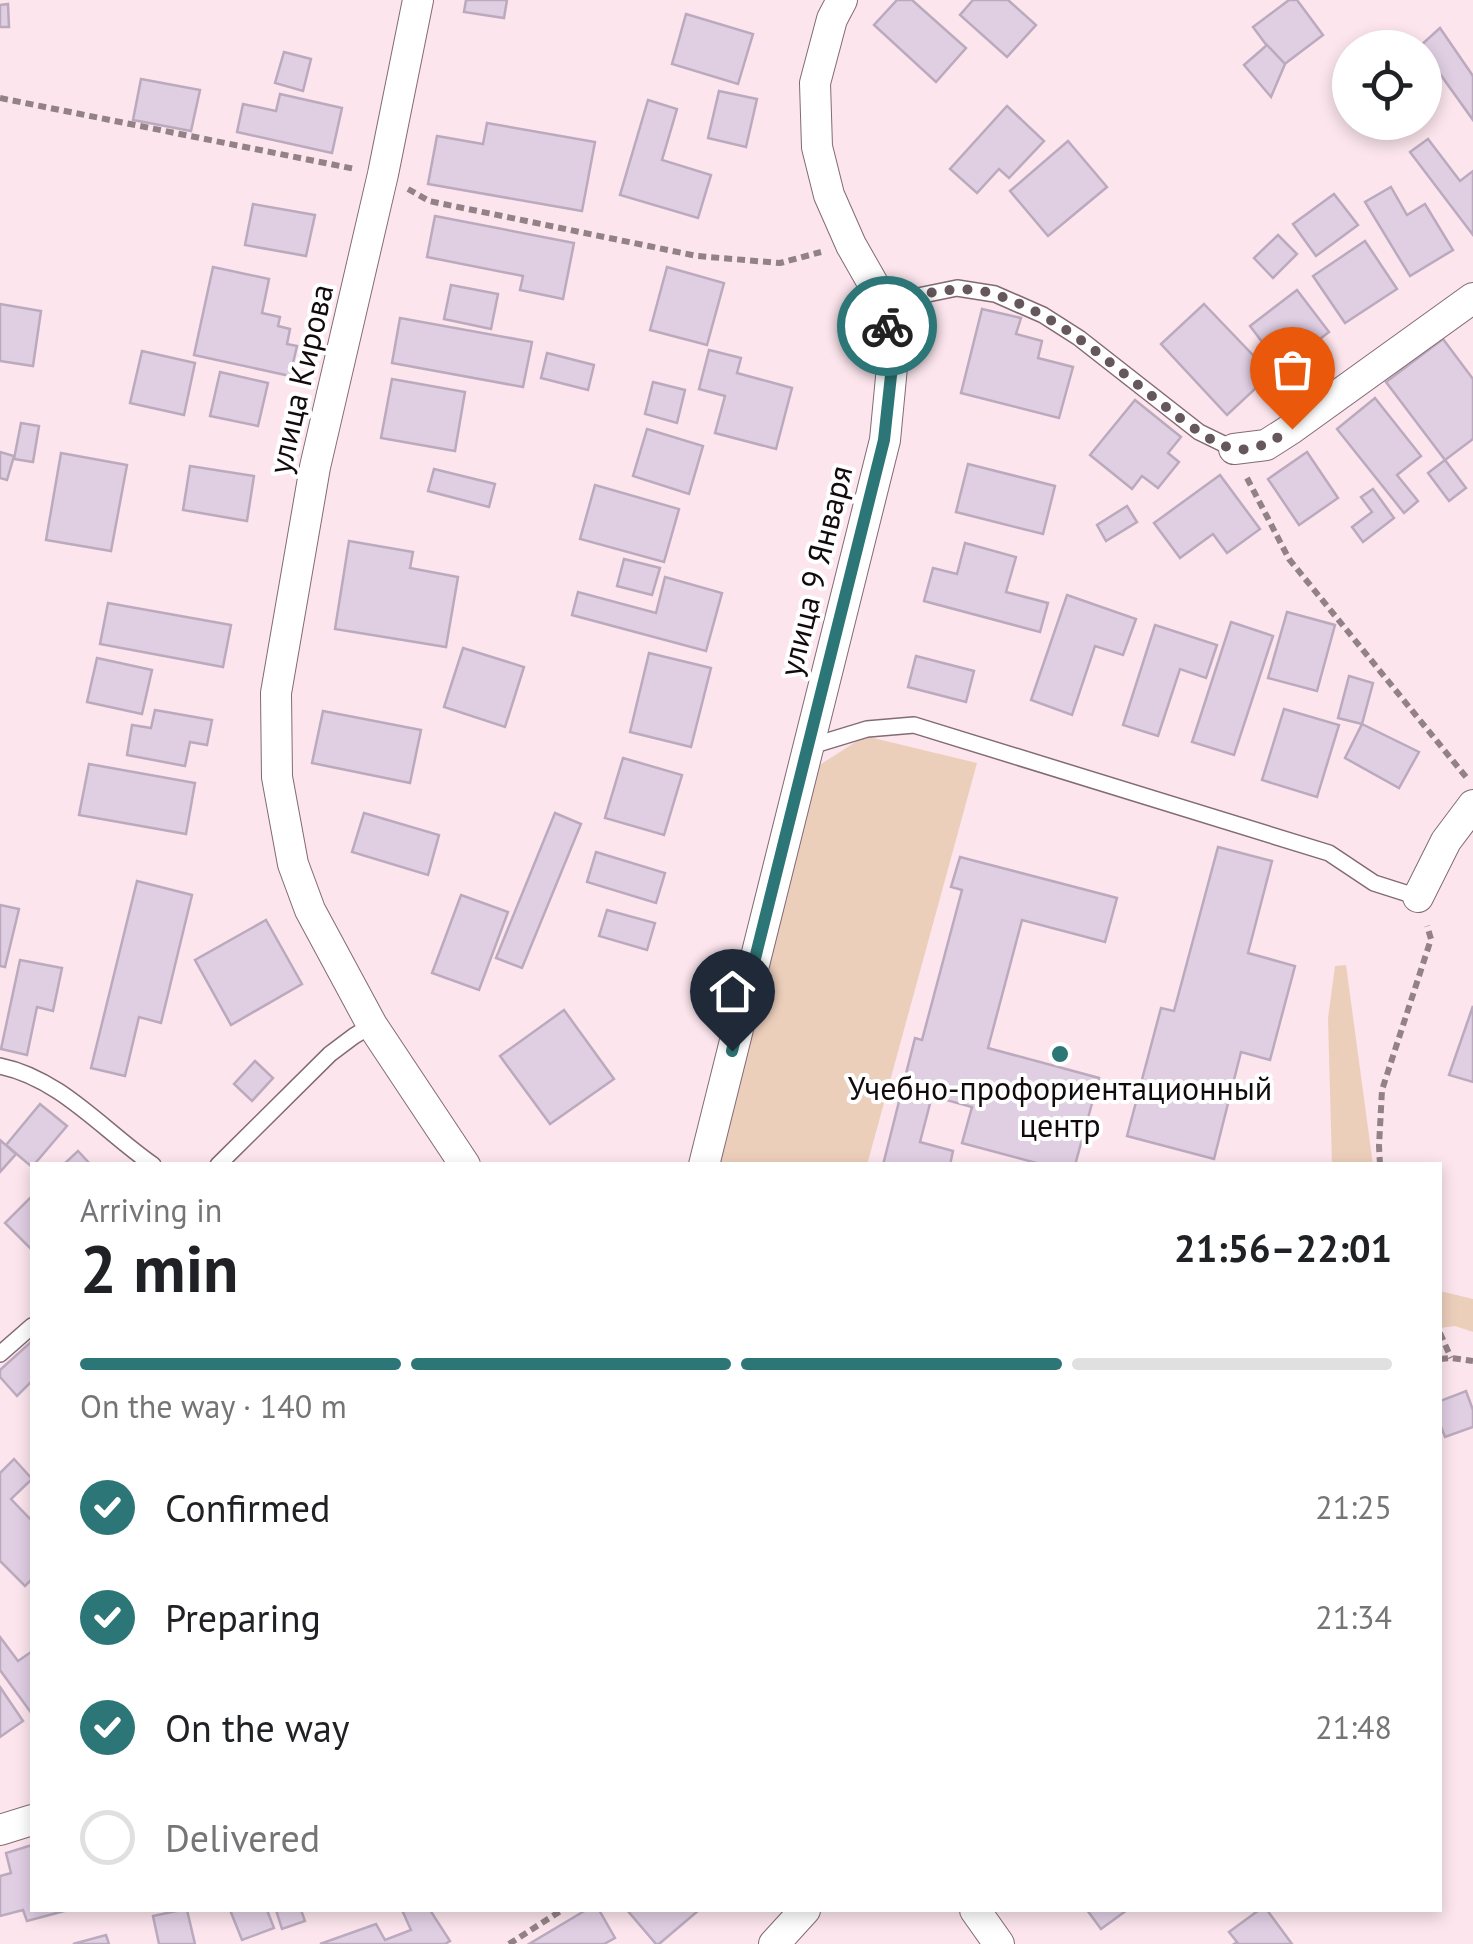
<!DOCTYPE html>
<html lang="en">
<head>
<meta charset="utf-8">
<style>
  :root { --surface:#fff; --page:#f6f6f6; --text:#202124; --muted:#757577; --line:#e0e0e0; --accent:#2d7677 }
  body { margin:0; font-family:"PT Sans",sans-serif; background:var(--page); color:var(--text); height:100vh; display:flex; flex-direction:column; font-size:38px; white-space:nowrap }
  * { box-sizing:border-box; margin:0 }
  p { font-size:32px; color:var(--muted) }
  .icon { flex:none; width:55px; height:55px; fill:none; stroke:currentColor; stroke-width:2; stroke-linecap:round; stroke-linejoin:round }
  .map { position:relative; flex:1; overflow:hidden }
  .side { position:absolute; left:30px; top:1162px; width:1412px; height:750px; display:flex; flex-direction:column; background:var(--surface); border-radius:0px; box-shadow:0 5px 15px #0003 }
  .side>* { flex:none }
  .controls { position:absolute; left:1332px; top:30px; display:grid; gap:20px }
  .controls a { display:grid; place-items:center; width:110px; height:110px; border-radius:50%; background:var(--surface); box-shadow:0 5px 15px #0003; font-size:50px }
  .pin { position:absolute; display:grid; place-items:center; width:85px; height:85px; color:#fff; margin:-102px -42px; border-radius:50% 50% 50% 0; rotate:-45deg; box-shadow:0 0 10px #0007 }
  .pin .icon { rotate:45deg }
  .courier { position:absolute; display:grid; place-items:center; width:100px; height:100px; margin:-50px; border:8px solid #2d7677; border-radius:50%; background:#fff; color:#222; box-shadow:0 2px 12px #0007 }
  .summary em { font-style:normal; font-weight:700 }
  .summary div { display:flex; flex-direction:column-reverse }
  .summary { display:flex; align-items:center; justify-content:space-between; height:170px; padding:0 50px }
  h1 { font-size:65px; font-weight:700; line-height:75px }
  .bar { display:grid; grid-template-columns:repeat(4,1fr); gap:15px 10px; align-content:center; height:120px; padding:0 50px }
  .bar i { height:12px; border-radius:8px; background:var(--line) }
  .bar .selected { background:var(--accent) }
  .bar p { grid-column:span 4 }
  ol { padding:0 50px; list-style:none }
  li { display:flex; align-items:center; gap:30px; height:110px }
  li p { margin-inline-start:auto }
  li .icon { padding:10px; border-radius:50%; background:var(--accent); color:#fff; stroke-width:4 }
  li:last-child { color:var(--muted) }
  li i { width:55px; height:55px; border:5px solid var(--line); border-radius:50% }
  .map>svg:first-child { display:block }
  .green { fill:#eccfbb }
  .building { fill:#e0cee3; stroke:#bbaabe; stroke-width:2.5 }
  .lines { fill:none; stroke-linecap:round; stroke-linejoin:round }
  .service-casing { stroke:#836a74; stroke-width:18 }
  .minor-casing { stroke:#836a74; stroke-width:32 }
  .path { stroke:#928187; stroke-width:6; stroke-dasharray:8 5; stroke-linecap:butt }
  .service { stroke:#fff; stroke-width:15 }
  .minor { stroke:#fff; stroke-width:30 }
  .done { stroke:#65575c; stroke-width:10; stroke-dasharray:0 18 }
  .route { stroke:#2d7677; stroke-width:12 }
  .poi-dot { fill:#2d7677; stroke:#fff; stroke-width:4 }
  .labels { text-anchor:middle; stroke-width:8; stroke-linejoin:round; paint-order:stroke }
  .street-label { font-size:32px; fill:#130a0e; stroke:#fff }
  .poi-label { font-size:32px; fill:#130a0e; stroke:#fff }
</style>
</head>
<body>
<div class="map">
<svg width="1473" height="1944" viewBox="0 0 1473 1944">
  <rect width="100%" height="100%" fill="#fce5ed"/>
  <!-- green -->
  <g class="green">
    <polygon points="865,736 977,763 867,1165 717,1165 818,766"/>
    <polygon points="1346,965 1373,1165 1332,1165 1328,1018 1335,966"/>
    <polygon points="1440,1291 1473,1299 1473,1332 1455,1326 1440,1328"/>
  </g>
  <!-- building -->
  <g class="building">
    <polygon points="466,0 507,0 504,18 464,12"/>
    <polygon points="897,0 912,0 966,48 936,82 874,25"/>
    <polygon points="973,0 1008,0 1036,25 1007,57 960,15"/>
    <polygon points="1289,0 1297,0 1323,35 1282,66 1253,27"/>
    <polygon points="8,4 9,27 0,27 0,5"/>
    <polygon points="686,14 753,34 738,84 672,64"/>
    <polygon points="1440,28 1473,76 1473,120 1425,53 1425,48 1420,46"/>
    <polygon points="1267,45 1285,64 1271,97 1244,65"/>
    <polygon points="284,52 311,59 303,91 275,83"/>
    <polygon points="141,79 200,90 191,131 133,120"/>
    <polygon points="719,91 757,99 746,147 708,138"/>
    <polygon points="280,94 342,108 332,153 237,132 243,104 276,111"/>
    <polygon points="648,100 677,109 662,160 711,175 698,218 620,195"/>
    <polygon points="1007,106 1044,141 1009,178 999,169 977,193 950,169"/>
    <polygon points="487,123 595,142 582,211 428,184 437,136 483,144"/>
    <polygon points="1428,139 1460,181 1473,171 1473,235 1410,152"/>
    <polygon points="1068,141 1107,187 1048,236 1010,191"/>
    <polygon points="1391,187 1407,215 1425,204 1453,250 1410,276 1365,202"/>
    <polygon points="1334,194 1358,225 1316,256 1293,224"/>
    <polygon points="253,204 315,215 306,256 245,245"/>
    <polygon points="435,216 574,243 563,299 520,290 523,276 427,257"/>
    <polygon points="1278,235 1297,254 1273,278 1254,258"/>
    <polygon points="1365,241 1397,289 1345,323 1313,276"/>
    <polygon points="213,267 269,279 262,313 280,317 278,326 290,329 287,344 297,346 290,376 194,355"/>
    <polygon points="667,267 724,283 707,345 650,330"/>
    <polygon points="451,285 498,294 491,329 444,319"/>
    <polygon points="1297,290 1329,332 1282,368 1250,326"/>
    <polygon points="0,304 41,311 33,366 0,361"/>
    <polygon points="1204,304 1271,374 1227,415 1161,344"/>
    <polygon points="982,309 1021,318 1016,334 1042,341 1038,358 1073,367 1059,418 961,393"/>
    <polygon points="400,318 532,342 523,387 392,363"/>
    <polygon points="1443,339 1473,379 1473,439 1445,460 1386,382"/>
    <polygon points="709,350 741,358 737,373 792,388 776,449 715,433 725,396 699,389"/>
    <polygon points="142,351 195,363 184,415 130,403"/>
    <polygon points="547,353 594,365 588,390 541,378"/>
    <polygon points="220,372 268,383 258,426 210,416"/>
    <polygon points="392,379 465,392 455,451 381,438"/>
    <polygon points="653,382 685,390 677,423 645,414"/>
    <polygon points="1375,398 1421,456 1397,475 1418,501 1404,513 1337,429"/>
    <polygon points="1135,400 1181,437 1168,453 1179,462 1158,488 1142,476 1132,489 1090,455"/>
    <polygon points="21,423 39,426 33,462 14,459"/>
    <polygon points="647,429 703,446 689,494 633,476"/>
    <polygon points="0,452 14,456 7,480 0,478"/>
    <polygon points="1307,452 1338,498 1299,525 1268,479"/>
    <polygon points="61,453 127,465 111,551 46,540"/>
    <polygon points="1445,460 1466,488 1449,501 1428,473"/>
    <polygon points="968,464 1055,486 1043,534 956,512"/>
    <polygon points="190,466 254,476 247,521 183,510"/>
    <polygon points="434,469 495,484 489,507 428,491"/>
    <polygon points="1220,475 1260,529 1227,553 1213,534 1180,558 1154,523"/>
    <polygon points="595,485 679,509 664,562 580,539"/>
    <polygon points="1373,489 1394,518 1363,542 1352,527 1372,512 1361,497"/>
    <polygon points="1127,506 1137,522 1106,541 1097,525"/>
    <polygon points="349,541 413,552 410,568 458,577 446,647 335,629"/>
    <polygon points="965,543 1016,557 1006,592 1048,603 1040,632 924,601 933,568 957,574"/>
    <polygon points="624,559 660,568 652,595 617,586"/>
    <polygon points="665,577 722,593 706,651 572,615 578,592 656,613"/>
    <polygon points="1067,595 1136,619 1123,655 1095,646 1072,715 1031,700"/>
    <polygon points="108,603 231,625 223,667 100,644"/>
    <polygon points="1287,612 1335,625 1317,691 1268,678"/>
    <polygon points="1231,622 1273,636 1234,755 1192,742"/>
    <polygon points="1155,625 1217,645 1206,678 1180,669 1158,736 1123,725"/>
    <polygon points="463,648 524,667 505,727 444,707"/>
    <polygon points="649,653 711,668 691,747 630,732"/>
    <polygon points="916,656 974,671 966,702 908,687"/>
    <polygon points="97,658 152,670 142,714 87,702"/>
    <polygon points="1349,676 1373,683 1362,724 1338,718"/>
    <polygon points="1284,709 1339,725 1317,797 1262,780"/>
    <polygon points="155,710 212,720 207,745 190,742 185,766 127,755 132,725 151,728"/>
    <polygon points="323,711 421,730 410,783 312,763"/>
    <polygon points="1362,724 1419,752 1399,788 1345,758"/>
    <polygon points="623,758 682,775 664,835 605,818"/>
    <polygon points="89,764 195,783 186,834 79,815"/>
    <polygon points="364,813 439,835 428,875 352,852"/>
    <polygon points="555,813 581,824 522,968 496,958"/>
    <polygon points="1218,847 1272,861 1248,953 1295,966 1270,1060 1241,1052 1214,1159 1127,1136 1161,1008 1174,1011"/>
    <polygon points="596,852 665,873 656,903 587,882"/>
    <polygon points="960,857 1117,898 1105,942 1022,920 988,1048 1099,1078 1075,1165 1044,1165 962,1143 972,1107 932,1096 920,1142 953,1151 950,1165 883,1165 915,1038 922,1040 962,890 951,887"/>
    <polygon points="137,881 192,895 161,1023 139,1017 125,1076 91,1068"/>
    <polygon points="461,895 508,912 479,990 432,973"/>
    <polygon points="0,905 19,909 5,967 0,966"/>
    <polygon points="607,910 655,923 647,950 599,936"/>
    <polygon points="266,920 302,984 231,1025 195,960"/>
    <polygon points="20,960 62,968 53,1011 37,1007 27,1055 1,1049"/>
    <polygon points="1473,1006 1473,1082 1449,1075"/>
    <polygon points="564,1010 614,1079 550,1124 500,1056"/>
    <polygon points="255,1061 273,1078 252,1101 234,1084"/>
    <polygon points="40,1104 67,1126 32,1167 6,1145"/>
    <polygon points="0,1140 16,1154 0,1172"/>
    <polygon points="78,1151 91,1165 63,1165"/>
    <polygon points="32,1196 32,1250 5,1223"/>
    <polygon points="32,1341 32,1381 17,1396 0,1377 0,1370"/>
    <polygon points="1466,1391 1473,1410 1473,1427 1445,1437 1440,1424 1440,1401"/>
    <polygon points="14,1459 32,1479 11,1499 32,1521 32,1579 25,1586 0,1561 0,1473"/>
    <polygon points="0,1637 18,1661 31,1652 32,1654 32,1714 0,1670"/>
    <polygon points="0,1687 23,1721 0,1737"/>
    <polygon points="32,1845 32,1910 68,1910 27,1921 23,1910 0,1916 0,1876 11,1873 6,1853"/>
    <polygon points="181,1910 187,1910 195,1944 159,1944 153,1916"/>
    <polygon points="230,1910 267,1910 274,1928 242,1940"/>
    <polygon points="276,1910 301,1910 305,1921 282,1929"/>
    <polygon points="402,1910 430,1910 450,1941 445,1944 320,1944 376,1924 385,1940 411,1930"/>
    <polygon points="586,1910 599,1910 615,1938 604,1944 529,1944"/>
    <polygon points="627,1910 699,1910 659,1944 656,1944"/>
    <polygon points="1087,1910 1127,1910 1101,1929"/>
    <polygon points="1259,1910 1267,1910 1292,1944 1234,1944 1237,1942 1229,1932"/>
    <polygon points="106,1935 109,1944 73,1944"/>
  </g>
  <g class="lines">
    <!-- service casing -->
    <g class="service-casing">
      <g id="service">
        <polyline points="884,303 957,288 995,294 1043,315 1079,338 1199,432 1234,449"/>
        <polyline points="808,747 867,729 914,725 1329,853 1374,883 1418,897"/>
        <path d="M0,1066C60,1078 104,1131 153,1165"/>
        <polyline points="218,1165 330,1054 354,1036 372,1025"/>
        <polyline points="0,1354 32,1326"/>
      </g>
    </g>
    <!-- minor casing -->
    <g class="minor-casing">
      <g id="minor">
        <polyline points="418,0 383,174 315,467 276,693 277,777 293,864 310,910 372,1025 465,1165"/>
        <polyline points="1234,449 1266,445 1291,429 1473,298"/>
        <polyline points="1418,897 1446,841 1473,805"/>
        <polyline points="704,1165 885,440 892,367 884,303 851,245 829,195 817,147 815,83 832,19 842,0"/>
        <polyline points="0,1830 32,1820"/>
        <polyline points="975,1910 999,1944"/>
        <polyline points="774,1944 805,1910"/>
      </g>
    </g>
    <!-- path -->
    <g class="path">
      <polyline points="0,98 355,169"/>
      <polyline points="408,189 429,201 697,256 780,263 821,252"/>
      <polyline points="1247,478 1289,559 1466,777"/>
      <polyline points="1380,1165 1379,1146 1382,1090 1431,939 1427,926"/>
      <polyline points="1440,1333 1451,1358"/>
      <polyline points="1440,1359 1451,1358 1473,1361"/>
      <polyline points="509,1944 562,1910"/>
    </g>
    <!-- service -->
    <use href="#service" class="service"/>
    <!-- minor -->
    <use href="#minor" class="minor"/>
  </g>
  <g class="lines">
    <!-- done -->
    <path class="done" d="M887,326L884,303C921,295 960,282 997,295C1058,315 1107,361 1157,400C1175,414 1213,446 1235,449C1256,452 1275,439 1292,429"/>
    <!-- route -->
    <polyline class="route" points="732,1051 884,440 892,366 887,326"/>
  </g>
  <!-- markers -->
  <circle class="poi-dot" cx="1060" cy="1054" r="10"/>
  <g class="labels">
    <!-- street labels -->
    <g class="street-label">
      <text transform="translate(301 379) rotate(-77)" y="11">улица Кирова</text>
      <text transform="translate(816 571) rotate(-76)" y="11">улица 9 Января</text>
    </g>
    <!-- poi labels -->
    <g class="poi-label">
      <text x="1060" y="1100">Учебно-профориентационный<tspan x="1060" dy="37">центр</tspan></text>
    </g>
  </g>
</svg>
<div class="controls">
<a><svg class="icon" aria-label="locate" viewBox="0 0 24 24"><circle cx="12" cy="12" r="6"/><path d="M12 2v4M12 18v4M2 12h4M18 12h4"/></svg></a>
</div>
<div class="pin" style="left:1292px;top:429px;background:#ea580c"><svg class="icon" aria-label="bag" viewBox="0 0 24 24"><path d="M5 8h14l-1 12H6zM9 8a3 3 0 0 1 6 0"/></svg></div>
<div class="pin" style="left:732px;top:1051px;background:#1f2937"><svg class="icon" aria-label="home" viewBox="0 0 24 24"><path d="M3 11l9-7 9 7M6 9v11h12V9"/></svg></div>
<div class="courier" style="left:887px;top:326px"><svg class="icon" aria-label="bike" viewBox="0 0 24 24"><circle cx="6" cy="16" r="4"/><circle cx="18" cy="16" r="4"/><path d="M6 16l4-8h5l3 8M10 8l3 8H6M13 5h3"/></svg></div>
<section class="side">
<div class="summary"><div><h1>2 min</h1><p>Arriving in</p></div><em>21:56–22:01</em></div>
<div class="bar"><i class="selected"></i><i class="selected"></i><i class="selected"></i><i></i><p>On the way · 140 m</p></div>
<ol>
<li><svg class="icon" aria-label="check" viewBox="0 0 24 24"><path d="M5 12l5 5 9-10"/></svg>Confirmed<p>21:25</p></li>
<li><svg class="icon" aria-label="check" viewBox="0 0 24 24"><path d="M5 12l5 5 9-10"/></svg>Preparing<p>21:34</p></li>
<li><svg class="icon" aria-label="check" viewBox="0 0 24 24"><path d="M5 12l5 5 9-10"/></svg>On the way<p>21:48</p></li>
<li><i></i>Delivered</li>
</ol>
</section>
</div>
</body>
</html>
